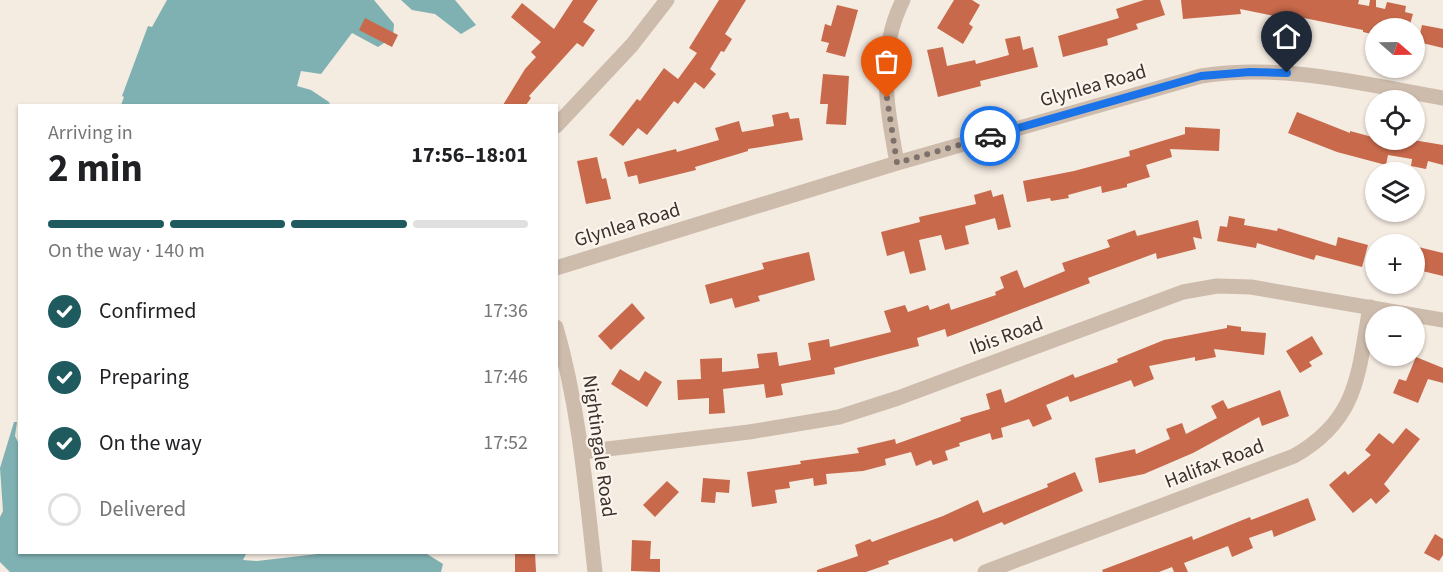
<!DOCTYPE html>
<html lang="en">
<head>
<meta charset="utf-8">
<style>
  :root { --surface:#fff; --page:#f6f6f6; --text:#202124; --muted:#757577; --line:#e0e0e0; --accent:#1f5a5e }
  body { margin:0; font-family:"Source Sans 3",sans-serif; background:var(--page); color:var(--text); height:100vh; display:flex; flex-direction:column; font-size:22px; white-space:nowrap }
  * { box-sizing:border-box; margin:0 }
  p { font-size:20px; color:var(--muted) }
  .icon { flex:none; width:33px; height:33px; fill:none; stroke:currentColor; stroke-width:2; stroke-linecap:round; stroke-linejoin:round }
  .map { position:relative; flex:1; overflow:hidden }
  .details { position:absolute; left:18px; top:104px; width:540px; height:450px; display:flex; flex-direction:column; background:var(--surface); border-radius:0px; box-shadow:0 2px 4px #0004 }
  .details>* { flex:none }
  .needle { width:39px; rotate:110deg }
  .fabs { position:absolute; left:1365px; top:18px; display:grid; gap:12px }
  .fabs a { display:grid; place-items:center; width:60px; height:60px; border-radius:50%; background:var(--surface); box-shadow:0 2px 4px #0004; font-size:30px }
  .pin { position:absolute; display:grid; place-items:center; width:51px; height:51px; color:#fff; margin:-62px -26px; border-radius:50% 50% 50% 0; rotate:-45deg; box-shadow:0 0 6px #0007 }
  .pin .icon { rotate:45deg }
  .courier { position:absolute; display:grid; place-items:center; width:60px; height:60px; margin:-30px; border:4px solid #1a73e8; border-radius:50%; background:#fff; color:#222; box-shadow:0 2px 8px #0007 }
  .summary em { font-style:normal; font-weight:700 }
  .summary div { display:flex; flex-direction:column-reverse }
  .summary { display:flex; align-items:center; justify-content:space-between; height:102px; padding:0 30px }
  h1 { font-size:39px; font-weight:700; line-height:45px }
  .bar { display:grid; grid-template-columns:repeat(4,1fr); gap:9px 6px; align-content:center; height:72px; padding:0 30px }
  .bar i { height:8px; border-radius:4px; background:var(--line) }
  .bar .selected { background:var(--accent) }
  .bar p { grid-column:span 4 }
  ol { padding:0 30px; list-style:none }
  li { display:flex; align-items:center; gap:18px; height:66px }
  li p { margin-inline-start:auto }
  li .icon { padding:6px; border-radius:50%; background:var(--accent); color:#fff; stroke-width:4 }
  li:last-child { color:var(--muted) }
  li i { width:33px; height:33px; border:3px solid var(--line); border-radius:50% }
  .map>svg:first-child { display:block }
  .water { fill:#7fb0b2 }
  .building { fill:#c8694b }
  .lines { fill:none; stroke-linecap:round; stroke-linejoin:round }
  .minor { stroke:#cdbbac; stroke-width:15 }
  .done { stroke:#7c716b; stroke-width:6; stroke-dasharray:0 10.8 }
  .route { stroke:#1a73e8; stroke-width:8 }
  .labels { text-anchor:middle; stroke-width:4.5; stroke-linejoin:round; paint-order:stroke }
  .street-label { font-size:20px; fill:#3b302b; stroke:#fbf5ee }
</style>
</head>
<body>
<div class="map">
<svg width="1443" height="572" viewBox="0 0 1443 572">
  <rect width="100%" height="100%" fill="#f4ebe1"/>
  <!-- water -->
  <g class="water">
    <polygon points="167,0 374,0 394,24 393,37 378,47 352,33 321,74 301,71 297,86 311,90 329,102 330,105 121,105 124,97 122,96 148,26 152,27"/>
    <polygon points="401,0 455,0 476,25 461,34 435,14 412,10"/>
    <polygon points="14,422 17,422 15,436 20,446 20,552 247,552 243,560 257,561 335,552 424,552 443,564 441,572 10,572 0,562 0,517 3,511 0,468"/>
  </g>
  <!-- building -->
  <g class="building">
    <polygon points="573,0 598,0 583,22 595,30 583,47 577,43 529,96 531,98 526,105 503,105 525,69 536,57 531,52 541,42 511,17 522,3 554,29"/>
    <polygon points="719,0 746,0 725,34 732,39 724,52 721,51 710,69 716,74 704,89 695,82 678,104 674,101 647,135 638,128 623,146 609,135 637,99 640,101 664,68 678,79 697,53 689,48"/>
    <polygon points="954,0 972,0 980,5 969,24 973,27 963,44 937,28"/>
    <polygon points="1144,0 1160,0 1165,15 1136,24 1138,29 1107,39 1108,45 1063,57 1058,36 1119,18 1116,9"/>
    <polygon points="1181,0 1359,0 1358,4 1369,6 1370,0 1376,0 1376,7 1385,9 1387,2 1406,6 1405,12 1413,14 1409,28 1376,28 1376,35 1363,32 1363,30 1304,18 1303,22 1240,9 1241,14 1183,19"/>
    <polygon points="837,5 858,10 845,57 826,52 829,43 821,41 825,24 831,26"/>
    <polygon points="365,18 398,35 392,47 359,30"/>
    <polygon points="1422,25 1443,29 1443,48 1418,42"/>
    <polygon points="1020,36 1023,50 1033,47 1038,67 980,81 981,86 938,97 927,50 943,47 947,66 975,60 976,64 1009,55 1005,39"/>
    <polygon points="823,74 849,76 846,125 826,124 828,104 820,104"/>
    <polygon points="788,112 790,119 799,118 803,140 748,149 748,151 695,167 696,170 639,184 637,175 628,177 624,162 676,149 677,152 719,140 715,128 739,121 742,132 774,126 772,115"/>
    <polygon points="1297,112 1350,133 1350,131 1376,138 1376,140 1400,144 1401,140 1413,140 1443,145 1443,165 1428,161 1426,169 1411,166 1412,159 1388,155 1386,165 1337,152 1288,133"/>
    <polygon points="1185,127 1220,129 1219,151 1170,149 1172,157 1146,165 1150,177 1127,184 1127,187 1102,193 1101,186 1068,195 1069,198 1051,201 1050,198 1027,202 1023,181 1074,171 1130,156 1129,151 1185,134"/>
    <polygon points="597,157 602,179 606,178 611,199 586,204 577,161"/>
    <polygon points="991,190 993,197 1003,194 1011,227 998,230 995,218 965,226 969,244 945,250 941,235 919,240 926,270 910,274 904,251 887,256 881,232 920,222 919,217 976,204 974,195"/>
    <polygon points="1229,216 1245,219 1244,225 1277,231 1278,228 1336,246 1338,237 1368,245 1362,267 1316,255 1314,260 1257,243 1256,248 1217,241 1220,226 1227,227"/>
    <polygon points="1198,220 1202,239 1193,237 1196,249 1157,259 1156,253 1088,278 1090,283 985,323 947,337 945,329 917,338 919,346 834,368 835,374 781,384 783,395 766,398 764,384 723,389 725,413 709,414 709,398 678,400 677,380 701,379 700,359 722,358 722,372 759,368 757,354 777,352 779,366 811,360 808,343 829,339 830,347 891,332 884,311 905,305 908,312 928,305 930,310 949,303 951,310 996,295 995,292 1004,288 1000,277 1017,270 1024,288 1065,271 1062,263 1110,247 1107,240 1135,230 1137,236"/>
    <polygon points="1414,246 1443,253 1443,276 1414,269"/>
    <polygon points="809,252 815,280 758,296 760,301 735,308 732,298 710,304 705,285 764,269 762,263"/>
    <polygon points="632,303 645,318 611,350 598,336"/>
    <polygon points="1227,325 1241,327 1241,331 1266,333 1264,355 1214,349 1216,357 1195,361 1195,357 1149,366 1154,379 1134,387 1131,380 1070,402 1068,396 1046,405 1052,419 1033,427 1029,419 1001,428 1003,437 992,440 990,433 959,443 960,446 945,451 948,460 933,465 931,460 916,466 911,452 885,459 886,465 863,471 826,474 827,484 814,486 813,478 789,482 790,488 775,490 777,503 752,507 747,472 801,464 800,461 859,453 857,448 895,439 896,444 961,421 960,418 990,409 986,394 1001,389 1005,403 1073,374 1075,378 1118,362 1117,359 1164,340 1227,328"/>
    <polygon points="1312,336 1323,354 1309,362 1312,366 1300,373 1286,351"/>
    <polygon points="1416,357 1443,368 1443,383 1428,379 1418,403 1393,393 1399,379 1406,381"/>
    <polygon points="620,369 639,381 645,371 662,382 647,407 611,384"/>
    <polygon points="1280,390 1289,416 1262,426 1259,417 1193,453 1144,474 1099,483 1095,458 1135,449 1136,454 1170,439 1166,429 1182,423 1186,434 1217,418 1211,406 1223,400 1228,409"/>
    <polygon points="1406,428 1420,439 1384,484 1390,491 1376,504 1371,498 1353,513 1329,485 1345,471 1348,475 1371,455 1365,450 1379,433 1393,444"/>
    <polygon points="1075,472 1083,491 1004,525 1002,522 954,542 952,538 888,561 889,564 866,572 817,572 817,570 858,556 855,545 870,539 872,542 943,516 978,500 983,513 1048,487 1047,484"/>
    <polygon points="703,478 730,480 729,493 716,492 715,503 701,502"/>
    <polygon points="667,481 679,492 655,517 643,505"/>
    <polygon points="1308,498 1316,520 1274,537 1272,530 1249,538 1253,548 1232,557 1228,546 1184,563 1188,572 1174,572 1172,567 1159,572 1103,572 1102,570 1192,536 1193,540 1250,517 1251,520"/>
    <polygon points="1435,534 1443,539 1443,555 1439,561 1424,553"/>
    <polygon points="632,540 651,541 650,559 660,559 660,572 631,571"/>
    <polygon points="515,552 535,552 536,572 515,572"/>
  </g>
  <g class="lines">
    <!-- minor -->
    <g class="minor">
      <polyline points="556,126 632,45 667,0"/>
      <path d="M897,163C887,107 876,54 903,0"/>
      <path d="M556,268L897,163L1201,76C1282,63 1363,84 1443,98"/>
      <path d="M556,327C579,407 586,490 595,572"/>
      <polyline points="582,452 749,432 839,417 898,398 1183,292 1217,286 1251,287 1443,320"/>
      <path d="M985,572L1294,456C1359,419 1358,373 1370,307"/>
    </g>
  </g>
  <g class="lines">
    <!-- done -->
    <polyline class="done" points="887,98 897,163 990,136"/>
    <!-- route -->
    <polyline class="route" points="990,136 1201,76 1250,72 1287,73"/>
  </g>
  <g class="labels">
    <!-- street labels -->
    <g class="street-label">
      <text transform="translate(1093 85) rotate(-16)" y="7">Glynlea Road</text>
      <text transform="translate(627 224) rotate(-17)" y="7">Glynlea Road</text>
      <text transform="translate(1006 335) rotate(-20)" y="7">Ibis Road</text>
      <text transform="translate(600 446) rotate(82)" y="7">Nightingale Road</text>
      <text transform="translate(1214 463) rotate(-21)" y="7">Halifax Road</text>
    </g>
  </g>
</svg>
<div class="fabs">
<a><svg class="needle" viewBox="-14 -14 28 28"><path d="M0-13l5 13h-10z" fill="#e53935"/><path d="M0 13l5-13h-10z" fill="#757577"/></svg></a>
<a><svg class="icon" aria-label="locate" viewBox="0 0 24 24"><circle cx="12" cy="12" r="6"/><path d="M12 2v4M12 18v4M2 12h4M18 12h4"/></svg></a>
<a><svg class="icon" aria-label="layers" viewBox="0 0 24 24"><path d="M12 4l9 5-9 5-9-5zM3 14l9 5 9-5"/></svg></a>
<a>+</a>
<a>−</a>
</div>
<div class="pin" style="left:887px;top:98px;background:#ea580c"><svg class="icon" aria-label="bag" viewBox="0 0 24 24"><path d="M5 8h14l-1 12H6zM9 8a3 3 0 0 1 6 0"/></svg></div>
<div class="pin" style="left:1287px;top:73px;background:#1f2937"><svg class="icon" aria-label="home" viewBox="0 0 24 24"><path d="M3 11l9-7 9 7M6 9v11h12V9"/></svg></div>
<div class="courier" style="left:990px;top:136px"><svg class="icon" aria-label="car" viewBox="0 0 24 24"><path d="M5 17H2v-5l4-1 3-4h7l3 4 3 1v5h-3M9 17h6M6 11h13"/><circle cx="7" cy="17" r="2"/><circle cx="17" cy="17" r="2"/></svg></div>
<section class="details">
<div class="summary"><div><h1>2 min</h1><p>Arriving in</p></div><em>17:56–18:01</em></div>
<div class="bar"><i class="selected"></i><i class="selected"></i><i class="selected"></i><i></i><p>On the way · 140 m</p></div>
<ol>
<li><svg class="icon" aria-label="check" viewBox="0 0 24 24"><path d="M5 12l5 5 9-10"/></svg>Confirmed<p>17:36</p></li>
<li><svg class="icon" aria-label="check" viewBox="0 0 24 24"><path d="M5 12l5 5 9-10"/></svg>Preparing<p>17:46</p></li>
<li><svg class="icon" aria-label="check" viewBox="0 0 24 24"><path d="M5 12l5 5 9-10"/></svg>On the way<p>17:52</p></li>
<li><i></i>Delivered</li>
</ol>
</section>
</div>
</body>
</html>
